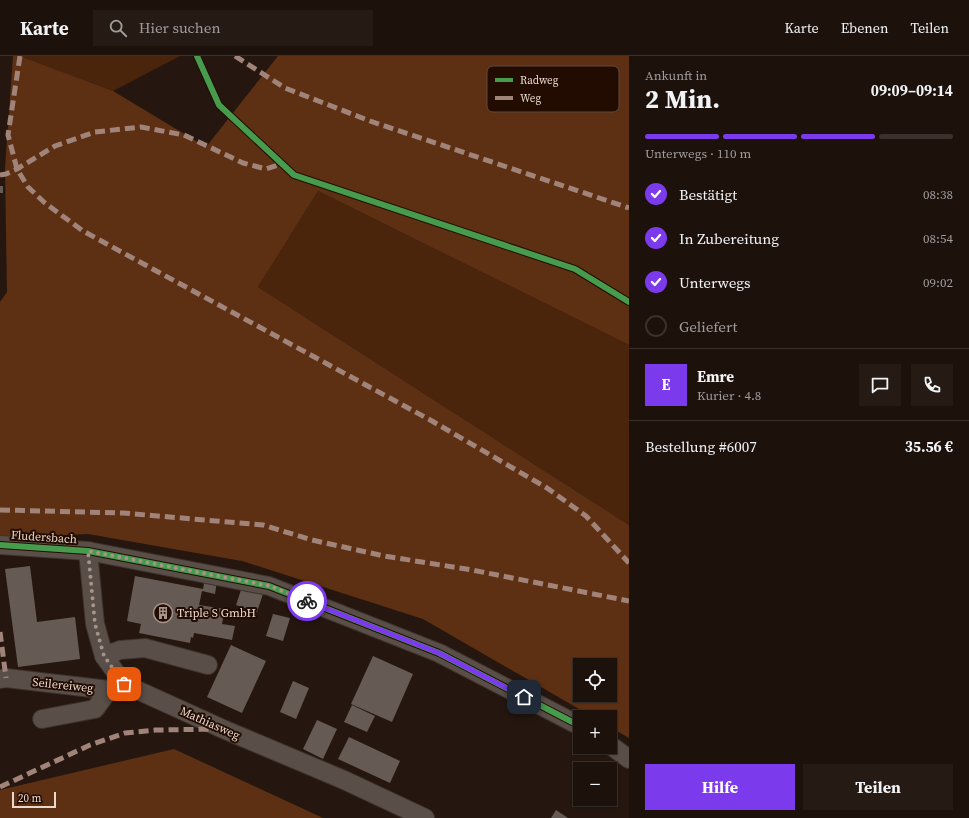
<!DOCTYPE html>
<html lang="de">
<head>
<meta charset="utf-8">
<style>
  :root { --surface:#1c110b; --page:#251a14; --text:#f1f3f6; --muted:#a09d9d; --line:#3a312c; --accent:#7c3aed }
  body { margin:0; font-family:"Source Serif 4",serif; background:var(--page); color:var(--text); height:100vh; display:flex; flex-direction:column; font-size:15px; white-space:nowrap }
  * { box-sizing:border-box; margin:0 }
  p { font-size:13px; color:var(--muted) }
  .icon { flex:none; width:22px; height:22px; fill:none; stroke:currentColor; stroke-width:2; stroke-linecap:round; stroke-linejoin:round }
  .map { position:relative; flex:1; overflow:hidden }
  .panel { display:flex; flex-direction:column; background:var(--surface); width:340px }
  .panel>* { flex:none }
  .controls { position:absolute; left:573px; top:602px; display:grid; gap:8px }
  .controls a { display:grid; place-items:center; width:44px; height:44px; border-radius:0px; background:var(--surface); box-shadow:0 1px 3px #0004,0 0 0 1px var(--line); font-size:20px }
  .scale { position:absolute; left:12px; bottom:10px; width:44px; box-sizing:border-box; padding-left:4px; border:2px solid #e9d8cf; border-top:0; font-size:11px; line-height:14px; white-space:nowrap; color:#e9d8cf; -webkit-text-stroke:3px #220c01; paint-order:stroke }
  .pin { position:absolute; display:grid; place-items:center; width:34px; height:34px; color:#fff; margin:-17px; border-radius:8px; box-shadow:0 2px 6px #0006 }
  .courier { position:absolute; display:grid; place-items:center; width:40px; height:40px; margin:-20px; border:3px solid #7c3aed; border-radius:50%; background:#fff; color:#222; box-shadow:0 1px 5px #0007 }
  .overview em { font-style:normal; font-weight:700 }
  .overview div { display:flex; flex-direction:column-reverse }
  .overview { display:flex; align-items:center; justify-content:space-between; height:68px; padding:0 16px }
  h1 { font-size:26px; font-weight:700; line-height:30px }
  .bar { display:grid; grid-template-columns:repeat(4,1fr); gap:6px 4px; align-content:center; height:48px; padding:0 16px }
  .bar i { height:5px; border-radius:3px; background:var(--line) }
  .bar .selected { background:var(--accent) }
  .bar p { grid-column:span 4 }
  .line { display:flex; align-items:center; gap:10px; padding:0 16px; border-top:1px solid var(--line) }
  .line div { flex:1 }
  .round { display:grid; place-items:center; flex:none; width:42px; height:42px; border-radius:0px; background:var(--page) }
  ol { padding:0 16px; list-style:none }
  li { display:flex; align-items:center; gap:12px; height:44px }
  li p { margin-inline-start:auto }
  li .icon { padding:4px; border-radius:50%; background:var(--accent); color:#fff; stroke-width:4 }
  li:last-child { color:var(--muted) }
  li i { width:22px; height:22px; border:2px solid var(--line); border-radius:50% }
  .primary-button { display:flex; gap:8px; margin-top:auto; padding:8px 16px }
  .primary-button a { flex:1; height:46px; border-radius:0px; background:var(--accent); color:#fff; font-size:16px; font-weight:700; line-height:46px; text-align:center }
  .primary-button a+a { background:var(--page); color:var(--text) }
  header { display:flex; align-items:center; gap:24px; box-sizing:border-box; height:56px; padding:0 20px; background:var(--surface); border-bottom:1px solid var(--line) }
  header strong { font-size:19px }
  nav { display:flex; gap:22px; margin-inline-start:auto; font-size:14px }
  .search { width:280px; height:36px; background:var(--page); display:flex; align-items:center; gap:10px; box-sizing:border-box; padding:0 14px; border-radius:0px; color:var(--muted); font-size:15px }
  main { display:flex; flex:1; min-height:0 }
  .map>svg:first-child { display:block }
  .green { fill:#4a250c }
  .forest { fill:#5e3013; fill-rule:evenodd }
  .building { fill:#665b54 }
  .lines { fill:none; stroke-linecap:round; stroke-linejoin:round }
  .minor-casing { stroke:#3e322d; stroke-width:20 }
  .minor { stroke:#594e48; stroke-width:18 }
  .quiet { stroke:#a18479; stroke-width:5; stroke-dasharray:10 5; stroke-linecap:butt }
  .cycleway-casing { stroke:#220c01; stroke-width:8 }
  .cycleway { stroke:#469c4c; stroke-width:6 }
  .done { stroke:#a4948c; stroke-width:4; stroke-dasharray:0 7.2 }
  .route { stroke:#7c3aed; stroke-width:5 }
  .labels { text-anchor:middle; stroke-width:4; stroke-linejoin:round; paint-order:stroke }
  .street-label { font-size:12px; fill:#e9d8cf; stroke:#220c01 }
  .poi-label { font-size:12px; fill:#e9d8cf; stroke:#220c01; text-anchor:start }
  .key { fill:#220c01; stroke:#5e493f; stroke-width:1 }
  .key-label { font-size:11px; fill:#e9d8cf }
</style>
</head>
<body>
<header>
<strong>Karte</strong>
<div class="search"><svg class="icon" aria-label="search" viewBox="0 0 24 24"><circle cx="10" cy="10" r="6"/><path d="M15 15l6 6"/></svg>Hier suchen</div>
<nav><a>Karte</a><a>Ebenen</a><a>Teilen</a></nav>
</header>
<main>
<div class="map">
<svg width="629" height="762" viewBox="0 0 629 762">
  <rect width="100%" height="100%" fill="#25170f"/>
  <!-- green -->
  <g class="green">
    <polygon points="20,0 180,0 113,35"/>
    <polygon points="318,135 629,289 629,469 258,231"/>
  </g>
  <!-- forest -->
  <g class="forest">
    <path d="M13,0H20L113,35L206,91L278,0H629V289L318,135L258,231L629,469V682L610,671V661H593L423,563L242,505L88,478L0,482V246L7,236L5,112ZM580,609H610V639H580Z"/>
    <polygon points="174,693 323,762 0,762 0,734"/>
  </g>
  <!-- building -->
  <g class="building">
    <rect x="0" y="130" width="3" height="7"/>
    <polygon points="30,510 37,566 75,561 80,603 18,611 5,513"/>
    <polygon points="135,520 203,533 205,522 217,525 215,538 202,535 199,549 225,553 222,568 235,570 232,584 194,577 193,582 191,581 190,587 139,577 141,568 127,565"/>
    <polygon points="242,531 263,538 257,556 236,549"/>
    <polygon points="273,558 290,562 283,585 266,580"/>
    <polygon points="231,589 266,605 242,657 207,641"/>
    <polygon points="373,600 413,618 392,666 351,648"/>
    <polygon points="293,625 309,632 296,663 280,656"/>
    <polygon points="352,649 375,660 367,676 344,666"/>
    <polygon points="317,664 337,673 323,703 303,693"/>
    <polygon points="349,681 400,705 390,727 338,703"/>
    <polygon points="556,754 568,762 551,762"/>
  </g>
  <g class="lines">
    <!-- minor casing -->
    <g class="minor-casing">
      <g id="minor">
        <polyline points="0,489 88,495 269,530 439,597 580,670"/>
        <polyline points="88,495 95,568 104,600 124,628 223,673 344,724 425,762"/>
        <polyline points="104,600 120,594 145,592 208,609"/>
        <polyline points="0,623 6,622 109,634 124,628"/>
        <polyline points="42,663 95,653 109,634"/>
        <polyline points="610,689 629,703"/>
      </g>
    </g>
    <!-- minor -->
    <use href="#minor" class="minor"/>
    <!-- quiet -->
    <g class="quiet">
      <polyline points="20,0 8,79 17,113 28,131 45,147 83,175 432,365 547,432 586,460 629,507"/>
      <polyline points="235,0 285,32 370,65 629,152"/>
      <polyline points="0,119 6,118 17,113 55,90 95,76 141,71 184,79 243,107 266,113 282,108"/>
      <polyline points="0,454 123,457 263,469 312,484 384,500 472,514 629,545"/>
      <polyline points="0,576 6,622"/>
      <polyline points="0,731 90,689 125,677 156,674 223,673"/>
    </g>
    <!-- cycleway casing -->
    <g class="cycleway-casing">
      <g id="cycleway">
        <polyline points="197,0 219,49 294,119 575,213 629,246"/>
        <polyline points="0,489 88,495 269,530 439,597 580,670"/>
      </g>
    </g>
    <!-- cycleway -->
    <use href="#cycleway" class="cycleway"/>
  </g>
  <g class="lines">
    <!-- done -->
    <polyline class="done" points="124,628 104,600 95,568 88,495 270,530 307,545"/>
    <!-- route -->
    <polyline class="route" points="307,545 439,597 524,641"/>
  </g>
  <!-- icons -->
  <defs>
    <g id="building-ring" transform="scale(1)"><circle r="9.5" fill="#220c01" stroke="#a4948c" stroke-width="1.5"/><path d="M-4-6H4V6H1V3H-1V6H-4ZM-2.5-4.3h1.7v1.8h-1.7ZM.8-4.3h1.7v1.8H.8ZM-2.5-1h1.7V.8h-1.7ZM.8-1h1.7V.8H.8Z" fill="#a4948c"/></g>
  </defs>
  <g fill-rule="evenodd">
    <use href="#building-ring" x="163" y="557"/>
  </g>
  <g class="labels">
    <!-- street labels -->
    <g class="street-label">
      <text transform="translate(44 481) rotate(4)" y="4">Fludersbach</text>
      <text transform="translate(63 629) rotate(6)" y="4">Seilereiweg</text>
      <text transform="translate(210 667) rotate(24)" y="4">Mathiasweg</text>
    </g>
    <!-- poi labels -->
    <g class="poi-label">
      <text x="177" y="561">Triple S GmbH</text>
    </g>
  </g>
  <!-- legend -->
  <rect x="487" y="10" width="132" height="46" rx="6" class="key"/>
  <rect x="495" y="22" width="18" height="4" fill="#469c4c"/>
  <rect x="495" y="40" width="18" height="4" fill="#a18479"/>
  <g class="key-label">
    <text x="520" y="28">Radweg</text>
    <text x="520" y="46">Weg</text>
  </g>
</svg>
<div class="controls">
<a><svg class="icon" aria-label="locate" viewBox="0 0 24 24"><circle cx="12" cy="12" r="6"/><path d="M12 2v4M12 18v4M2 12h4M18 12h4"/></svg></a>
<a>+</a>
<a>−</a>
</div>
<div class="scale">20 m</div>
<div class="pin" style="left:124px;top:628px;background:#ea580c"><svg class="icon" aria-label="bag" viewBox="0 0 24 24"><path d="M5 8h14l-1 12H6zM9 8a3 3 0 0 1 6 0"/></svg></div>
<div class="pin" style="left:524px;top:641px;background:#1f2937"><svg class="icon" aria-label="home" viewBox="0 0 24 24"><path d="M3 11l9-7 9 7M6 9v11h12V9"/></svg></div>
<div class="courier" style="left:307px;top:545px"><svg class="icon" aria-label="bike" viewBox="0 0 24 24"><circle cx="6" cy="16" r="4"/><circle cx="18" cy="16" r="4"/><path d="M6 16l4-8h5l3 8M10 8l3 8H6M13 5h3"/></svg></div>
</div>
<section class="panel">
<div class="overview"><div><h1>2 Min.</h1><p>Ankunft in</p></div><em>09:09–09:14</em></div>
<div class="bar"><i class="selected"></i><i class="selected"></i><i class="selected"></i><i></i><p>Unterwegs · 110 m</p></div>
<ol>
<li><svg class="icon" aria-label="check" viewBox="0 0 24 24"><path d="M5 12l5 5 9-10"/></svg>Bestätigt<p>08:38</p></li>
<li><svg class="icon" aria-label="check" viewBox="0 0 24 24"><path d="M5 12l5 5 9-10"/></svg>In Zubereitung<p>08:54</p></li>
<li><svg class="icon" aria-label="check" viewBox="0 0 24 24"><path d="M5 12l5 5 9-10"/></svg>Unterwegs<p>09:02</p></li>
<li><i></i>Geliefert</li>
</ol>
<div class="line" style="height:72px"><b class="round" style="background:var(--accent);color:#fff">E</b><div><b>Emre</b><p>Kurier · 4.8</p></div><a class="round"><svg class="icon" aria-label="chat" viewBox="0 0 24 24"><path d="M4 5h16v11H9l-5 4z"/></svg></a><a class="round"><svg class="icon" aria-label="phone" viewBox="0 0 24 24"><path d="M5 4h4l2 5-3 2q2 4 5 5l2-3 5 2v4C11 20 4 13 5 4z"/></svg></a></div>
<div class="line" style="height:52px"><div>Bestellung #6007</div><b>35.56 €</b></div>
<div class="primary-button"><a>Hilfe</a><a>Teilen</a></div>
</section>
</main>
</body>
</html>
